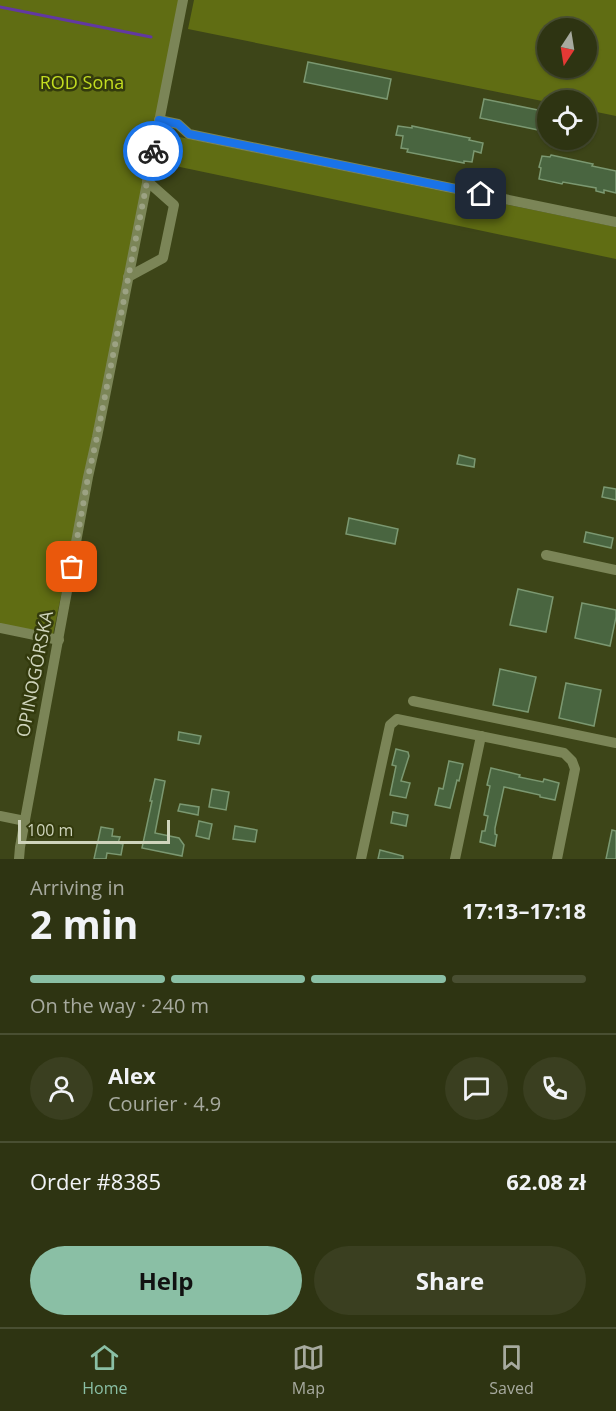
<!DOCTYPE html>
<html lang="en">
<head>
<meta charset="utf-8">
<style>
  :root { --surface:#2e3412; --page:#3a3f20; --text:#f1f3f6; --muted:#a7aa9f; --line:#494f32; --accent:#8abfa5 }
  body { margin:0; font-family:"Open Sans",sans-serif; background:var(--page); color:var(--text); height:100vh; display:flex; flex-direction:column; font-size:22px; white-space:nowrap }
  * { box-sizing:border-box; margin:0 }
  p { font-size:20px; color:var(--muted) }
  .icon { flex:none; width:33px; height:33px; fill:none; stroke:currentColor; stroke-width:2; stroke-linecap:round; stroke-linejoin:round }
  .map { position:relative; height:859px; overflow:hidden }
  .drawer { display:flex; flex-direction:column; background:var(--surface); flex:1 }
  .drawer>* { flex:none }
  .needle { width:39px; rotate:192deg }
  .controls { position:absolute; left:537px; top:18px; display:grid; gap:12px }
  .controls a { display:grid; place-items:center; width:60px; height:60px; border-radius:50%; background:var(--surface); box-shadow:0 2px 4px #0004,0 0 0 2px var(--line); font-size:30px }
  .scale { position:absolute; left:18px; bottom:15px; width:152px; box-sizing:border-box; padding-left:6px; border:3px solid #cfd4bc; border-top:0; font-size:16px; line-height:21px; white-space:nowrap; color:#cfd4bc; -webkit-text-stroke:4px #333a0d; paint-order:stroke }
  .pin { position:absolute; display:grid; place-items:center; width:51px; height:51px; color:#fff; margin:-26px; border-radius:12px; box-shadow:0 3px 9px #0006 }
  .courier { position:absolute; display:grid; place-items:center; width:60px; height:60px; margin:-30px; border:4px solid #1a73e8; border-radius:50%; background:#fff; color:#222; box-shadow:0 2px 8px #0007 }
  .overview em { font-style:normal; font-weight:700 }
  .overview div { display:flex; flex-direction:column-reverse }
  .overview { display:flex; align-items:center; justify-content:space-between; height:102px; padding:0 30px }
  h1 { font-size:39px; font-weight:700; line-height:45px }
  .bar { display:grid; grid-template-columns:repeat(4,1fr); gap:9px 6px; align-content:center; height:72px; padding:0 30px }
  .bar i { height:8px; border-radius:4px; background:var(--line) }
  .bar .current { background:var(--accent) }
  .bar p { grid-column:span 4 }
  .line { display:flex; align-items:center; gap:15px; padding:0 30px; border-top:2px solid var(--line) }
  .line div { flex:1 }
  .round { display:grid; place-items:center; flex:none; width:63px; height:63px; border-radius:32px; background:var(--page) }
  .action { display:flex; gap:12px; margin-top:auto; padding:12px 30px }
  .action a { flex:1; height:69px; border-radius:36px; background:var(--accent); color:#111; font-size:24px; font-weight:700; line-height:69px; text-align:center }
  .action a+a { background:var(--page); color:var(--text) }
  .tabs { display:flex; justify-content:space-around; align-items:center; height:84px; border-top:2px solid var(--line); background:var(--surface); font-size:16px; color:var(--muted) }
  .tabs a { display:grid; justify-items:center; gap:3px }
  .tabs .current { color:var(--accent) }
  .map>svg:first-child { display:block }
  .green { fill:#606d13; fill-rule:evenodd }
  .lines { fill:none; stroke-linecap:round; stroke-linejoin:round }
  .stream { stroke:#6238a1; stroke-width:3 }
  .building { fill:#496540; stroke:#7b9871; stroke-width:1.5 }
  .minor { stroke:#7b8557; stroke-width:10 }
  .done { stroke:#9ca283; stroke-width:6; stroke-dasharray:0 10.8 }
  .route { stroke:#1a73e8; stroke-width:8 }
  .labels { text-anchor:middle; stroke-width:5; stroke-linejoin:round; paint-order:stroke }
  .park-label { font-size:18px; fill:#c3dd20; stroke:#333a0d }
  .street-label { font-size:18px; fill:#cfd4bc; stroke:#333a0d }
</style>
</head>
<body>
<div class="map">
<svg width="616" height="859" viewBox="0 0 616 859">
  <rect width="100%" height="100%" fill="#3d4518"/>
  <!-- green -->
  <g class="green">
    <polygon points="0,0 183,0 53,635 0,624"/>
    <path d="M194,0H616V116L587,110L586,100H548L547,102L188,29ZM548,28H586V68H548Z"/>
    <polygon points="165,134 616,227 616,259 161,163"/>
  </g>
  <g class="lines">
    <!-- stream -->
    <polyline class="stream" points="0,7 151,37"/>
  </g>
  <!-- building -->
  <g class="building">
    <polygon points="308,62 391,79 387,99 304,82"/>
    <polygon points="484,99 548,112 548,132 480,118"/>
    <polygon points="398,126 412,128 412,126 470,138 469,140 483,143 481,153 474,151 472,162 464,161 464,163 407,152 408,149 401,148 403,136 396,135"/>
    <polygon points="551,155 593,164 592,166 616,171 616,193 604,190 604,193 596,191 596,188 563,182 562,184 539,179 541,168 539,167 542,156 550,157"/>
    <polygon points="459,455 475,459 474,467 457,464"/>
    <polygon points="604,487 616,489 616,500 602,497"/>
    <polygon points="349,518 398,529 395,544 346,534"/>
    <polygon points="586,532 613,538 611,548 584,542"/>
    <polygon points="518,589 553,597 546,632 510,625"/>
    <polygon points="582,603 616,610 616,617 610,646 575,638"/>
    <polygon points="500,669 536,677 528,712 493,705"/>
    <polygon points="566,683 601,690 594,726 559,718"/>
    <polygon points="179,732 201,736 199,744 178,740"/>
    <polygon points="396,749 408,752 409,756 401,781 410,783 406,798 390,795 396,766 392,765"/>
    <polygon points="449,761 463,764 459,781 457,780 450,808 435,805 439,788 443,789"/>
    <polygon points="491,768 520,775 519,777 543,782 544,779 559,783 555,800 540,797 540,795 504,787 495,828 495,834 497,835 495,846 480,842 482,831 485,831 488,816 484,815 490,786 487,785"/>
    <polygon points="155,779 165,781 155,833 179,838 184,845 182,856 142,848 152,801 150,801"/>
    <polygon points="212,789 229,792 226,810 209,807"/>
    <polygon points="180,804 199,807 198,815 178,811"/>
    <polygon points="393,812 408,815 406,826 391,823"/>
    <polygon points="199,821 212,824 209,839 196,836"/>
    <polygon points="235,826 257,830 255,842 233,839"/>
    <polygon points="101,827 113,829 112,836 120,837 118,843 123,844 121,855 107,853 106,859 94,859"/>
    <polygon points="612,830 616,831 616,859 606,859"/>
    <polygon points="380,850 403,856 403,859 378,859"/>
  </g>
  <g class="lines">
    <!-- minor -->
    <g class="minor">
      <polyline points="159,120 178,124 189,134 616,222"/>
      <polyline points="128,277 163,258 174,205 147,181"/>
      <polyline points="546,555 616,570"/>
      <polyline points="0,628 59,640"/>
      <polyline points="413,701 616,743"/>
      <polyline points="0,816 25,821"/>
      <polyline points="19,859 20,847 88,477 97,437 183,0"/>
      <polyline points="361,859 390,725 397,719 564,753 572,761 575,769 557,859"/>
      <polyline points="455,859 481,736"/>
    </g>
  </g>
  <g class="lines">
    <!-- done -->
    <polyline class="done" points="72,567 88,477 97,437 153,151"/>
    <!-- route -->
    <polyline class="route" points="153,151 159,120 178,124 189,134 481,194"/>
  </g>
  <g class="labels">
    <!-- park labels -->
    <g class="park-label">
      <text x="82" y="89">ROD Sona</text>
    </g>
    <!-- street labels -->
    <g class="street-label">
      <text transform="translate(35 674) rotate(-79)" y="6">OPINOGÓRSKA</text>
    </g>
  </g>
</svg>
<div class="controls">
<a><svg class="needle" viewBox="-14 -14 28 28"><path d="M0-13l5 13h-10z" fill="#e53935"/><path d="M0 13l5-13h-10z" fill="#a7aa9f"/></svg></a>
<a><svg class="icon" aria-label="locate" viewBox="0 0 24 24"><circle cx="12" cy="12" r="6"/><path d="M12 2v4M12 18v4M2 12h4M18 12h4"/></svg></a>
</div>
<div class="scale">100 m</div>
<div class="pin" style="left:72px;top:567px;background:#ea580c"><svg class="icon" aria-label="bag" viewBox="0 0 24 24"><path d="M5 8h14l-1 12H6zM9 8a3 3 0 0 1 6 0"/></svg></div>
<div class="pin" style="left:481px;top:194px;background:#1f2937"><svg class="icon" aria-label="home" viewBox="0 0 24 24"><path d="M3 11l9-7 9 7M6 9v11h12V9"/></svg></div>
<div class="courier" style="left:153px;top:151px"><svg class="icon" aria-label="bike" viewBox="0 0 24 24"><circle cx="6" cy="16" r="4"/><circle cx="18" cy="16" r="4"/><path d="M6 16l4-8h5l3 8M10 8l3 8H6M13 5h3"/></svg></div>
</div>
<section class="drawer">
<div class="overview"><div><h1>2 min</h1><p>Arriving in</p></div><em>17:13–17:18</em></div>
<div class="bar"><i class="current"></i><i class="current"></i><i class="current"></i><i></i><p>On the way · 240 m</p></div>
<div class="line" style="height:108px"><a class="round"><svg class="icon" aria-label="person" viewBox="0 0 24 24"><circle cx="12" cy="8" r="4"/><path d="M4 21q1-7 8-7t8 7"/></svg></a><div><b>Alex</b><p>Courier · 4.9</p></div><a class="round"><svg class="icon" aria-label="chat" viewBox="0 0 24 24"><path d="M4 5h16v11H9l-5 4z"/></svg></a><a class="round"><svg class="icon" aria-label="phone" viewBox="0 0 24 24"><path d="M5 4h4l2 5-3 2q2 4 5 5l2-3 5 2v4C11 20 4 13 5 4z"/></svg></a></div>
<div class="line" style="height:78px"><div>Order #8385</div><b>62.08 zł</b></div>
<div class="action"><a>Help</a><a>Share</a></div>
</section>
<nav class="tabs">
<a class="current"><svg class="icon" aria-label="home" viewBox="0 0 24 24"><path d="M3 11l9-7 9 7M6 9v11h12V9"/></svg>Home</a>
<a><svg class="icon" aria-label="map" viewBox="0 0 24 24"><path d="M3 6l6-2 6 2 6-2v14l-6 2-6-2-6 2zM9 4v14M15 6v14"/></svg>Map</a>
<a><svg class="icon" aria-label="saved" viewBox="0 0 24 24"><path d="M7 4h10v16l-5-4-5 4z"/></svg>Saved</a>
</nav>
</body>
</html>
